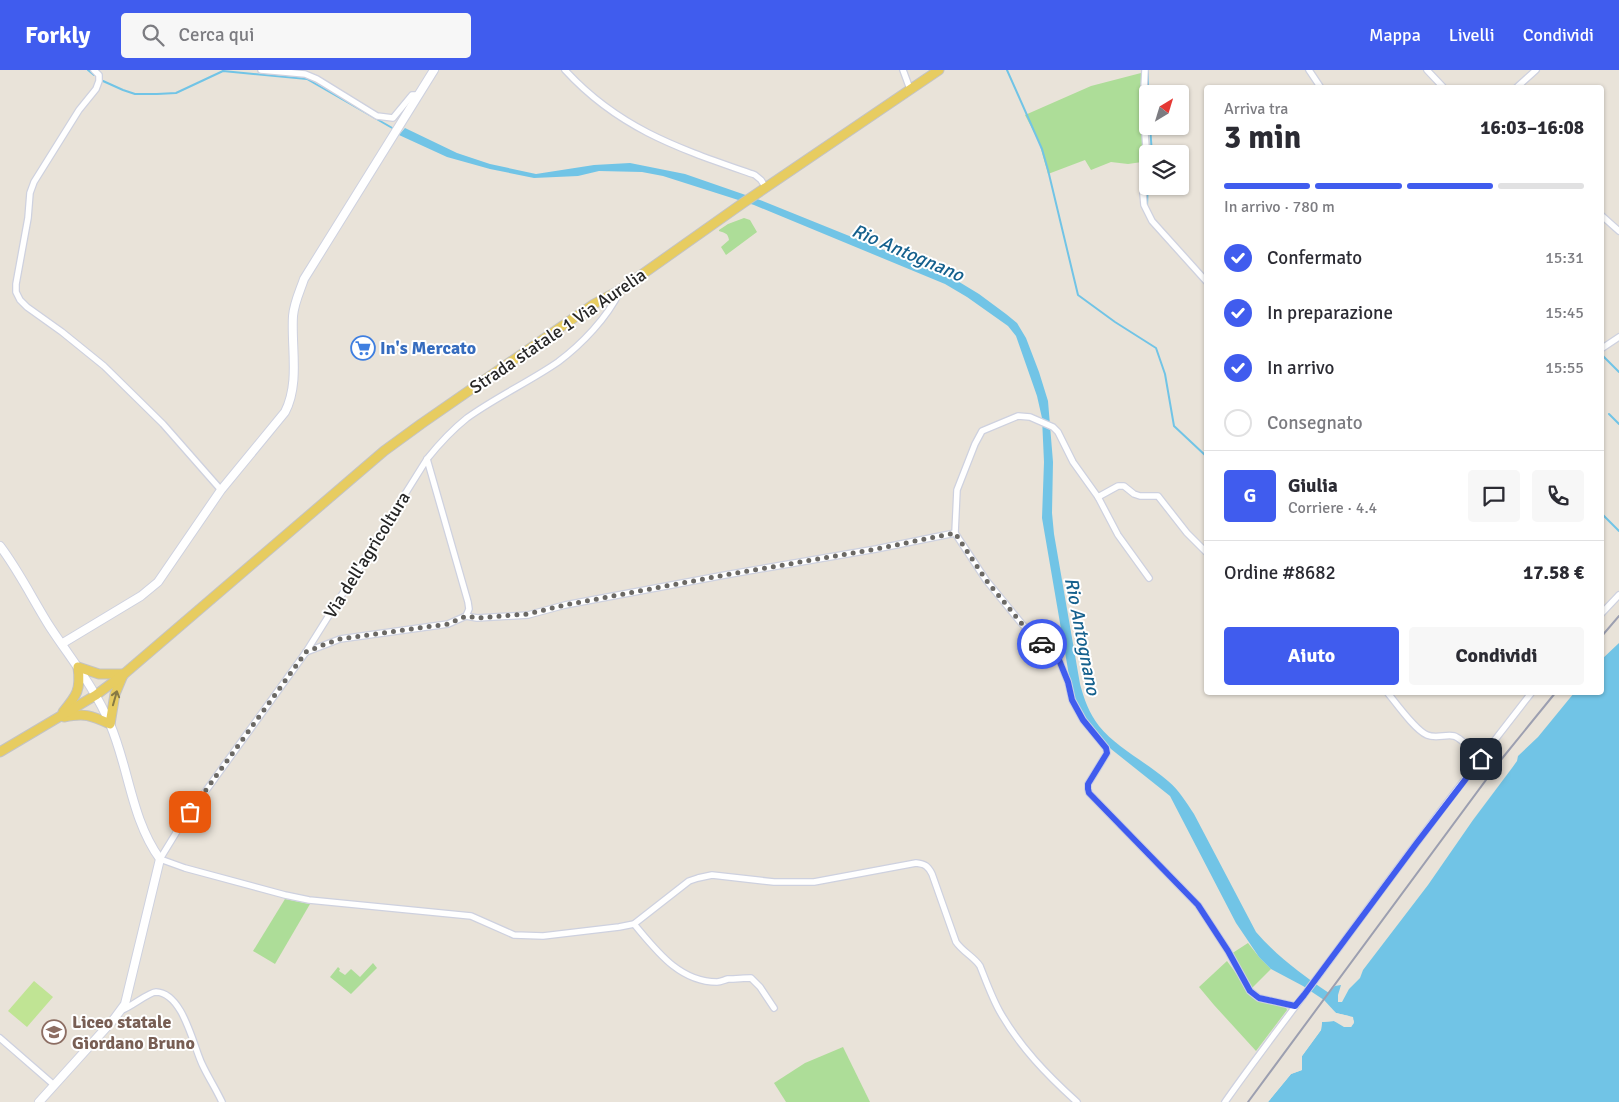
<!DOCTYPE html>
<html lang="it">
<head>
<meta charset="utf-8">
<style>
  :root { --surface:#fff; --page:#f7f7f7; --text:#2b2b33; --muted:#7c7c81; --line:#e1e1e2; --accent:#405cee }
  body { margin:0; font-family:Signika,sans-serif; background:var(--page); color:var(--text); height:100vh; display:flex; flex-direction:column; font-size:19px; white-space:nowrap }
  * { box-sizing:border-box; margin:0 }
  p { font-size:16px; color:var(--muted) }
  .icon { flex:none; width:28px; height:28px; fill:none; stroke:currentColor; stroke-width:2; stroke-linecap:round; stroke-linejoin:round }
  .map { position:relative; flex:1; overflow:hidden }
  .panel { position:absolute; left:1204px; top:15px; width:400px; height:610px; display:flex; flex-direction:column; background:var(--surface); border-radius:5px; box-shadow:0 1px 4px #0004 }
  .panel>* { flex:none }
  .needle { width:32px; rotate:38deg }
  .fabs { position:absolute; left:1139px; top:15px; display:grid; gap:10px }
  .fabs a { display:grid; place-items:center; width:50px; height:50px; border-radius:5px; background:var(--surface); box-shadow:0 1px 4px #0004; font-size:25px }
  .pin { position:absolute; display:grid; place-items:center; width:42px; height:42px; color:#fff; margin:-21px; border-radius:10px; box-shadow:0 2px 8px #0006 }
  .courier { position:absolute; display:grid; place-items:center; width:50px; height:50px; margin:-25px; border:4px solid #405cee; border-radius:50%; background:#fff; color:#222; box-shadow:0 1px 6px #0007 }
  .overview em { font-style:normal; font-weight:700 }
  .overview div { display:flex; flex-direction:column-reverse }
  .overview { display:flex; align-items:center; justify-content:space-between; height:85px; padding:0 20px }
  h1 { font-size:32px; font-weight:700; line-height:38px }
  .bar { display:grid; grid-template-columns:repeat(4,1fr); gap:8px 5px; align-content:center; height:60px; padding:0 20px }
  .bar i { height:6px; border-radius:4px; background:var(--line) }
  .bar .on { background:var(--accent) }
  .bar p { grid-column:span 4 }
  .line { display:flex; align-items:center; gap:12px; padding:0 20px; border-top:1px solid var(--line) }
  .line div { flex:1 }
  .round { display:grid; place-items:center; flex:none; width:52px; height:52px; border-radius:5px; background:var(--page) }
  ol { padding:0 20px; list-style:none }
  li { display:flex; align-items:center; gap:15px; height:55px }
  li p { margin-inline-start:auto }
  li .icon { padding:5px; border-radius:50%; background:var(--accent); color:#fff; stroke-width:4 }
  li:last-child { color:var(--muted) }
  li i { width:28px; height:28px; border:2px solid var(--line); border-radius:50% }
  .cta { display:flex; gap:10px; margin-top:auto; padding:10px 20px }
  .cta a { flex:1; height:58px; border-radius:5px; background:var(--accent); color:#fff; font-size:20px; font-weight:700; line-height:58px; text-align:center }
  .cta a+a { background:var(--page); color:var(--text) }
  header { display:flex; align-items:center; gap:30px; box-sizing:border-box; height:70px; padding:0 25px; background:var(--accent); color:#fff }
  header strong { font-size:24px }
  nav { display:flex; gap:28px; margin-inline-start:auto; font-size:18px }
  .search { width:350px; height:45px; background:var(--page); display:flex; align-items:center; gap:12px; box-sizing:border-box; padding:0 18px; border-radius:5px; color:var(--muted); font-size:19px }
  .map>svg:first-child { display:block }
  .green { fill:#addd98 }
  .pitch { fill:#c0e494 }
  .water { fill:#71c4e6 }
  .pier { fill:#e9e3d9 }
  .lines { fill:none; stroke-linecap:round; stroke-linejoin:round }
  .stream { stroke:#71c4e6; stroke-width:2 }
  .minor-casing { stroke:#ced1df; stroke-width:8 }
  .tertiary-casing { stroke:#ced1df; stroke-width:10 }
  .primary-casing { stroke:#c3c3c3; stroke-width:11 }
  .minor { stroke:#fff; stroke-width:5.5 }
  .tertiary { stroke:#fff; stroke-width:8 }
  .primary { stroke:#e7cc60; stroke-width:9 }
  .rail { stroke:#9c9fb0; stroke-width:2 }
  .oneway { stroke:#877a44 }
  .done { stroke:#6b6965; stroke-width:5; stroke-dasharray:0 9 }
  .route { stroke:#405cee; stroke-width:6 }
  .labels { text-anchor:middle; stroke-width:4; stroke-linejoin:round; paint-order:stroke }
  .street-label { font-size:18px; fill:#272727; stroke:#fff }
  .shop-label { font-size:18px; font-weight:bold; fill:#366cbe; stroke:#fff; text-anchor:start }
  .education-label { font-size:18px; font-weight:bold; fill:#785e54; stroke:#fff; text-anchor:start }
  .water-label { font-size:19px; font-style:italic; fill:#14608d; stroke:#fff }
</style>
</head>
<body>
<header>
<strong>Forkly</strong>
<div class="search"><svg class="icon" aria-label="search" viewBox="0 0 24 24"><circle cx="10" cy="10" r="6"/><path d="M15 15l6 6"/></svg>Cerca qui</div>
<nav><a>Mappa</a><a>Livelli</a><a>Condividi</a></nav>
</header>
<div class="map">
<svg width="1619" height="1032" viewBox="0 0 1619 1032">
  <rect width="100%" height="100%" fill="#e9e3d9"/>
  <!-- green -->
  <g class="green">
    <polygon points="1141,3 1141,36 1144,77 1142,92 1128,94 1111,92 1091,100 1085,90 1048,104 1039,72 1025,45 1091,16"/>
    <path d="M744,148L750,150L757,162L726,185L721,177L729,170C728,163 725,163 719,161V160L728,154Z"/>
    <polygon points="285,829 310,834 275,894 253,881"/>
    <polygon points="1248,873 1259,887 1271,899 1251,919 1231,884"/>
    <polygon points="1227,891 1254,928 1286,937 1287,940 1256,981 1214,935 1199,917"/>
    <polygon points="373,893 377,898 351,924 330,907 338,897 340,899 339,901 345,905 351,899 360,907"/>
    <polygon points="843,977 870,1032 786,1032 774,1013 805,993"/>
  </g>
  <!-- pitch -->
  <polygon class="pitch" points="34,911 53,927 27,957 8,941"/>
  <!-- water -->
  <path class="water" d="M405,58L457,83L490,94L536,104L594,95L630,93L685,104L760,130L951,207L979,224L1006,244L1017,253L1026,268L1039,302L1048,331L1053,392L1052,443L1054,464L1080,614C1084,629 1089,643 1099,656C1117,678 1146,692 1168,711C1179,720 1186,732 1194,744L1256,862C1278,887 1301,904 1329,923L1335,916L1341,915L1338,925V932H1342L1349,919L1360,908L1363,900L1428,815L1473,750L1512,698L1517,691L1518,686L1538,667L1574,623L1601,622V590L1619,573V1032H1268L1291,1004L1302,1000V986L1321,960L1322,952L1334,951L1351,957L1354,951L1349,946L1336,943L1324,930L1303,916L1271,899L1259,887L1236,853L1170,726L1111,679L1084,650L1072,623L1042,448L1044,392L1042,348L1037,326L1016,266L1008,256L967,227L945,214L754,135L663,106L642,102L599,101L578,106L534,108L490,99L447,87L399,65Z"/>
  <!-- pier -->
  <polygon class="pier" points="1324,934 1336,943 1353,947 1354,953 1351,957 1344,957 1334,951 1322,952 1321,960 1302,986 1302,1000 1291,1004 1268,1032 1265,1032 1289,1002 1300,999 1299,985 1319,959 1321,950 1330,948 1335,949 1345,954 1350,954 1352,952 1351,949 1335,945"/>
  <g class="lines">
    <!-- stream -->
    <g class="stream">
      <polyline points="88,0 94,5"/>
      <polyline points="1007,0 1042,79 1048,100 1078,225 1115,252 1156,278 1165,304 1174,356 1206,386"/>
      <polyline points="103,11 123,20 135,24 157,24 176,23 223,1 307,9 394,59"/>
      <polyline points="1148,33 1148,0"/>
      <polyline points="1150,56 1152,84"/>
      <polyline points="1147,136 1148,109"/>
      <polyline points="1602,285 1619,302"/>
      <polyline points="1609,344 1619,354"/>
      <polyline points="1601,443 1619,461"/>
    </g>
    <!-- minor casing -->
    <g class="minor-casing">
      <g id="minor">
        <polyline points="94,0 99,5 99,11 96,19 79,40 34,112 30,123 28,148 16,214 16,222 20,230 27,237 62,262 104,296 163,354 221,420"/>
        <polyline points="261,0 305,4 317,9 377,46 393,48 412,25 419,25"/>
        <path d="M565,0C620,60 681,79 755,105L761,110L766,118"/>
        <polyline points="903,0 910,19"/>
        <polyline points="1145,0 1143,38 1146,77 1143,124 1144,135 1152,151 1206,211"/>
        <polyline points="1309,0 1321,18"/>
        <polyline points="1427,0 1444,18"/>
        <polyline points="1516,18 1536,0"/>
        <polyline points="1601,145 1619,161"/>
        <path d="M620,221C607,248 582,274 558,292C529,312 496,327 467,348C452,360 439,374 427,389L306,582L179,758L160,789L185,798L285,825L309,830L471,846L514,865L543,866L619,857L634,854L689,811L698,808L712,805L774,812H814L916,793C925,794 928,796 932,804L956,872C963,882 974,887 980,896C986,911 992,928 1000,942C1020,977 1047,1005 1077,1032"/>
        <polyline points="1601,279 1619,267"/>
        <polyline points="427,389 468,532 469,539 466,546"/>
        <polyline points="1098,427 1118,416 1124,416 1134,424 1140,426 1158,426 1187,463 1206,482"/>
        <polyline points="1149,508 1118,465 1098,427 1073,392 1058,362 1053,357 1030,347 1018,346 982,361 975,374 957,420 955,463 986,510 1022,554 1047,579 1057,585 1068,612 1072,630 1083,650 1106,678 1107,683 1088,714 1088,719 1089,723 1198,835 1228,881 1250,921 1259,928 1295,936"/>
        <polyline points="1601,544 1619,525"/>
        <polyline points="306,582 340,569 448,554 466,546 477,548 528,545 565,535 725,505 876,479 955,463"/>
        <path d="M1387,622C1396,633 1415,660 1427,665C1436,669 1446,664 1454,666C1462,668 1475,684 1481,689"/>
        <path d="M634,854C656,880 679,912 717,912C721,912 724,910 728,909C736,909 744,908 751,908L760,917L774,938"/>
        <path d="M122,940C131,937 149,922 156,922C183,923 193,975 202,994C208,1007 216,1019 222,1032"/>
        <polyline points="0,968 54,1015"/>
        <path d="M1225,1032C1260,982 1297,935 1333,886C1398,797 1464,709 1532,622"/>
      </g>
    </g>
    <!-- tertiary casing -->
    <g class="tertiary-casing">
      <g id="tertiary">
        <path d="M0,476C19,501 33,530 50,557C71,589 95,618 110,654C129,698 131,749 160,789L125,934L114,949L39,1032"/>
        <path d="M63,573L141,526L158,512L221,420L285,342C300,313 291,277 293,246C294,233 300,221 304,209L434,0"/>
      </g>
    </g>
    <!-- primary casing -->
    <g class="primary-casing">
      <g id="primary">
        <path d="M63,642C77,625 81,620 78,597L99,604H124"/>
        <path d="M64,647C85,643 90,645 110,654L115,624L123,605"/>
        <polyline points="0,682 96,625 124,604 384,381 421,354 594,234 620,220 743,133 939,0"/>
      </g>
    </g>
    <!-- minor -->
    <use href="#minor" class="minor"/>
    <!-- tertiary -->
    <use href="#tertiary" class="tertiary"/>
    <!-- primary -->
    <use href="#primary" class="primary"/>
    <!-- rail -->
    <g class="rail">
      <polyline points="1601,567 1619,546"/>
      <polyline points="1248,1032 1500,691 1556,622"/>
    </g>
  </g>
  <!-- one-way arrows -->
  <defs><path id="oneway-shaft" d="M-6 0H5M1.5-3L5.5 0L1.5 3" fill="none" stroke-width="1.6" stroke-linecap="round" stroke-linejoin="round" transform="scale(1.25)"/></defs>
  <use class="oneway" href="#oneway-shaft" transform="translate(115 628) rotate(-74)"/>
  <g class="lines">
    <!-- done -->
    <polyline class="done" points="190,742 306,582 323,575 340,569 448,554 466,546 477,548 528,544 565,535 725,505 876,479 955,463 986,510 1022,554 1042,574"/>
    <!-- route -->
    <polyline class="route" points="1042,574 1057,585 1068,612 1072,630 1083,650 1106,678 1107,683 1088,714 1088,719 1089,723 1198,835 1228,881 1250,921 1259,928 1295,936 1304,925 1416,774 1481,689"/>
  </g>
  <!-- icons -->
  <defs>
    <g id="supermarket-ring" transform="scale(1.25)"><circle r="9.5" fill="#fff" stroke="#3f7fe0" stroke-width="1.5"/><path d="M-6-5.5h2.5l.6 2H6L4.5 2H-2.5L-4.4-4H-6ZM-1.5 3.2a1.3 1.3 0 1 0 .1 0ZM3 3.2a1.3 1.3 0 1 0 .1 0Z" fill="#3f7fe0"/></g>
    <g id="school-ring" transform="scale(1.25)"><circle r="9.5" fill="#fff" stroke="#8d6e63" stroke-width="1.5"/><path d="M0-5L7-2L0 1L-7-2ZM-4 1L0 2.5L4 1V4Q0 6-4 4Z" fill="#8d6e63"/></g>
  </defs>
  <g fill-rule="evenodd">
    <use href="#supermarket-ring" x="363" y="278"/>
    <use href="#school-ring" x="54" y="962"/>
  </g>
  <g class="labels">
    <!-- street labels -->
    <g class="street-label">
      <text transform="translate(558 261) rotate(-34)" y="6">Strada statale 1 Via Aurelia</text>
      <text transform="translate(367 485) rotate(-58)" y="6">Via dell'agricoltura</text>
    </g>
    <!-- shop labels -->
    <g class="shop-label">
      <text x="380" y="284">In's Mercato</text>
    </g>
    <!-- education labels -->
    <g class="education-label">
      <text x="72" y="958">Liceo statale<tspan x="72" dy="21">Giordano Bruno</tspan></text>
    </g>
    <!-- water labels -->
    <g class="water-label">
      <text transform="translate(908 182) rotate(23)" y="7">Rio Antognano</text>
      <text transform="translate(1083 566) rotate(79)" y="7">Rio Antognano</text>
    </g>
  </g>
</svg>
<div class="fabs">
<a><svg class="needle" viewBox="-14 -14 28 28"><path d="M0-13l5 13h-10z" fill="#e53935"/><path d="M0 13l5-13h-10z" fill="#7c7c81"/></svg></a>
<a><svg class="icon" aria-label="layers" viewBox="0 0 24 24"><path d="M12 4l9 5-9 5-9-5zM3 14l9 5 9-5"/></svg></a>
</div>
<div class="pin" style="left:190px;top:742px;background:#ea580c"><svg class="icon" aria-label="bag" viewBox="0 0 24 24"><path d="M5 8h14l-1 12H6zM9 8a3 3 0 0 1 6 0"/></svg></div>
<div class="pin" style="left:1481px;top:689px;background:#1f2937"><svg class="icon" aria-label="home" viewBox="0 0 24 24"><path d="M3 11l9-7 9 7M6 9v11h12V9"/></svg></div>
<div class="courier" style="left:1042px;top:574px"><svg class="icon" aria-label="car" viewBox="0 0 24 24"><path d="M5 17H2v-5l4-1 3-4h7l3 4 3 1v5h-3M9 17h6M6 11h13"/><circle cx="7" cy="17" r="2"/><circle cx="17" cy="17" r="2"/></svg></div>
<section class="panel">
<div class="overview"><div><h1>3 min</h1><p>Arriva tra</p></div><em>16:03–16:08</em></div>
<div class="bar"><i class="on"></i><i class="on"></i><i class="on"></i><i></i><p>In arrivo · 780 m</p></div>
<ol>
<li><svg class="icon" aria-label="check" viewBox="0 0 24 24"><path d="M5 12l5 5 9-10"/></svg>Confermato<p>15:31</p></li>
<li><svg class="icon" aria-label="check" viewBox="0 0 24 24"><path d="M5 12l5 5 9-10"/></svg>In preparazione<p>15:45</p></li>
<li><svg class="icon" aria-label="check" viewBox="0 0 24 24"><path d="M5 12l5 5 9-10"/></svg>In arrivo<p>15:55</p></li>
<li><i></i>Consegnato</li>
</ol>
<div class="line" style="height:90px"><b class="round" style="background:var(--accent);color:#fff">G</b><div><b>Giulia</b><p>Corriere · 4.4</p></div><a class="round"><svg class="icon" aria-label="chat" viewBox="0 0 24 24"><path d="M4 5h16v11H9l-5 4z"/></svg></a><a class="round"><svg class="icon" aria-label="phone" viewBox="0 0 24 24"><path d="M5 4h4l2 5-3 2q2 4 5 5l2-3 5 2v4C11 20 4 13 5 4z"/></svg></a></div>
<div class="line" style="height:65px"><div>Ordine #8682</div><b>17.58 €</b></div>
<div class="cta"><a>Aiuto</a><a>Condividi</a></div>
</section>
</div>
</body>
</html>
